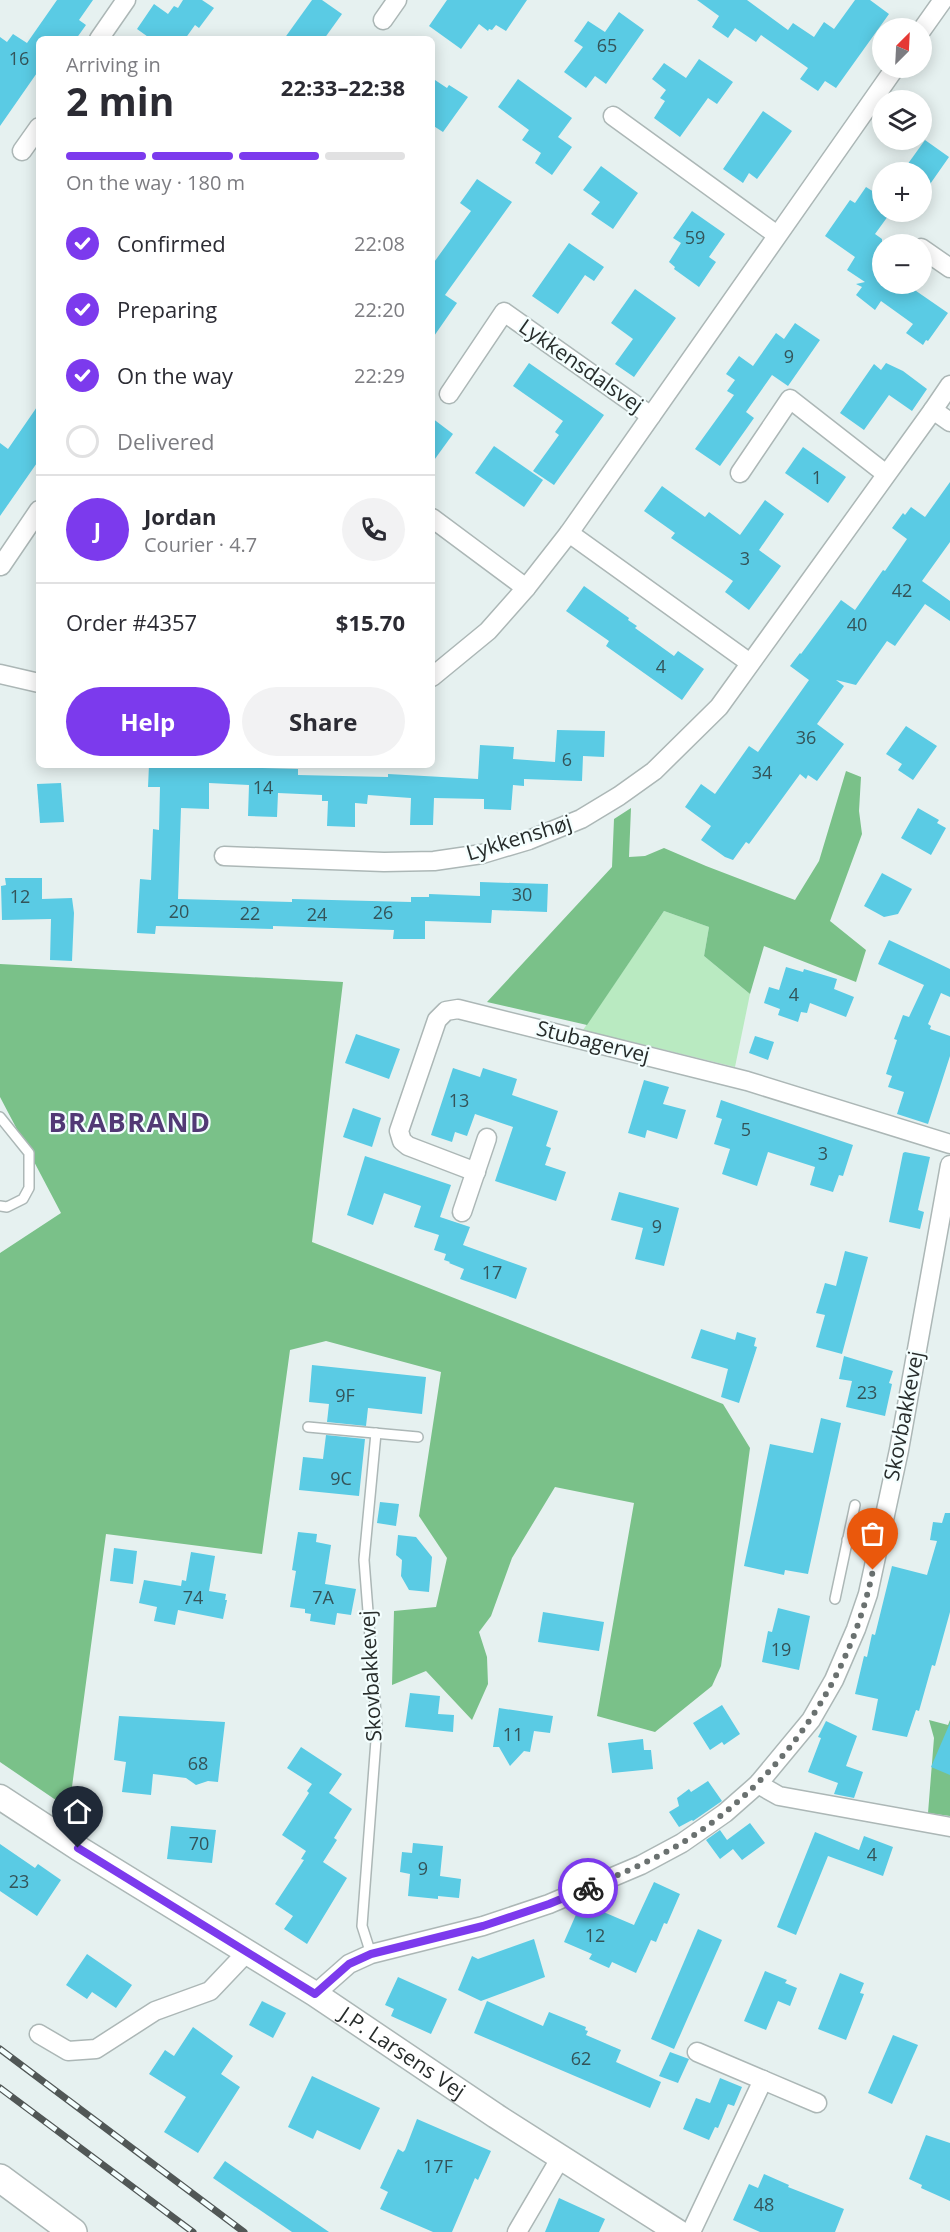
<!DOCTYPE html>
<html lang="en">
<head>
<meta charset="utf-8">
<style>
  :root { --surface:#fff; --page:#f2f2f3; --text:#2b2b33; --muted:#7c7c81; --line:#e1e1e2; --accent:#7c3aed }
  body { margin:0; font-family:"Open Sans",sans-serif; background:var(--page); color:var(--text); height:100vh; display:flex; flex-direction:column; font-size:22px; white-space:nowrap }
  * { box-sizing:border-box; margin:0 }
  p { font-size:20px; color:var(--muted) }
  .icon { flex:none; width:33px; height:33px; fill:none; stroke:currentColor; stroke-width:2; stroke-linecap:round; stroke-linejoin:round }
  .map { position:relative; flex:1; overflow:hidden }
  .details { position:absolute; left:36px; top:36px; width:399px; height:732px; display:flex; flex-direction:column; background:var(--surface); border-radius:9px; box-shadow:0 3px 15px #0003 }
  .details>* { flex:none }
  .needle { width:39px; rotate:24deg }
  .fabs { position:absolute; left:872px; top:18px; display:grid; gap:12px }
  .fabs a { display:grid; place-items:center; width:60px; height:60px; border-radius:50%; background:var(--surface); box-shadow:0 3px 15px #0003; font-size:30px }
  .pin { position:absolute; display:grid; place-items:center; width:51px; height:51px; color:#fff; margin:-62px -26px; border-radius:50% 50% 50% 0; rotate:-45deg; box-shadow:0 0 6px #0007 }
  .pin .icon { rotate:45deg }
  .courier { position:absolute; display:grid; place-items:center; width:60px; height:60px; margin:-30px; border:4px solid #7c3aed; border-radius:50%; background:#fff; color:#222; box-shadow:0 2px 8px #0007 }
  .overview em { font-style:normal; font-weight:700 }
  .overview div { display:flex; flex-direction:column-reverse }
  .overview { display:flex; align-items:center; justify-content:space-between; height:102px; padding:0 30px }
  h1 { font-size:39px; font-weight:700; line-height:45px }
  .bar { display:grid; grid-template-columns:repeat(4,1fr); gap:9px 6px; align-content:center; height:72px; padding:0 30px }
  .bar i { height:8px; border-radius:4px; background:var(--line) }
  .bar .current { background:var(--accent) }
  .bar p { grid-column:span 4 }
  .line { display:flex; align-items:center; gap:15px; padding:0 30px; border-top:2px solid var(--line) }
  .line div { flex:1 }
  .round { display:grid; place-items:center; flex:none; width:63px; height:63px; border-radius:32px; background:var(--page) }
  ol { padding:0 30px; list-style:none }
  li { display:flex; align-items:center; gap:18px; height:66px }
  li p { margin-inline-start:auto }
  li .icon { padding:6px; border-radius:50%; background:var(--accent); color:#fff; stroke-width:4 }
  li:last-child { color:var(--muted) }
  li i { width:33px; height:33px; border:3px solid var(--line); border-radius:50% }
  .primary-button { display:flex; gap:12px; margin-top:auto; padding:12px 30px }
  .primary-button a { flex:1; height:69px; border-radius:36px; background:var(--accent); color:#fff; font-size:24px; font-weight:700; line-height:69px; text-align:center }
  .primary-button a+a { background:var(--page); color:var(--text) }
  .map>svg:first-child { display:block }
  .green { fill:#b9eac1 }
  .forest { fill:#7ac189 }
  .building { fill:#5acbe4 }
  .lines { fill:none; stroke-linecap:round; stroke-linejoin:round }
  .service-casing { stroke:#acb7b6; stroke-width:12 }
  .minor-casing { stroke:#acb7b6; stroke-width:21 }
  .tertiary-casing { stroke:#acb7b6; stroke-width:27 }
  .secondary-casing { stroke:#acb7b6; stroke-width:30 }
  .service { stroke:#fff; stroke-width:9 }
  .minor { stroke:#fff; stroke-width:18 }
  .tertiary { stroke:#fff; stroke-width:24 }
  .secondary { stroke:#fff; stroke-width:27 }
  .rail-casing { stroke:#515756; stroke-width:7 }
  .rail { stroke:#f3fefe; stroke-width:4.5; stroke-dasharray:14; stroke-linecap:butt }
  .done { stroke:#6a7170; stroke-width:6; stroke-dasharray:0 10.8 }
  .route { stroke:#7c3aed; stroke-width:8 }
  .labels { text-anchor:middle; stroke-width:4.5; stroke-linejoin:round; paint-order:stroke }
  .number-label { font-size:18px; fill:#345459 }
  .street-label { font-size:21px; fill:#272c2b; stroke:#f3fefe }
  .district-label { font-size:27px; font-weight:bold; letter-spacing:1.5px; fill:#523975; stroke:#f3fefe }
</style>
</head>
<body>
<div class="map">
<svg width="950" height="2232" viewBox="0 0 950 2232">
  <rect width="100%" height="100%" fill="#e6f1f0"/>
  <!-- green -->
  <polygon class="green" points="664,911 709,927 704,956 750,994 735,1067 583,1030"/>
  <!-- forest -->
  <g class="forest">
    <polygon points="846,771 861,777 859,811 862,834 830,921 866,950 856,982 764,946 750,994 704,956 709,927 664,911 587,1025 487,1002 612,867 614,819 631,808 629,857 645,856 664,848 706,866 795,900 819,861"/>
    <polygon points="0,964 343,982 312,1242 723,1404 750,1448 721,1666 712,1686 655,1732 597,1716 634,1503 555,1487 512,1558 491,1616 479,1632 487,1657 488,1684 472,1720 426,1671 392,1685 394,1611 436,1607 447,1558 419,1516 441,1372 326,1341 290,1350 262,1554 106,1534 69,1809 0,1762 0,1253 61,1213 0,1097"/>
    <polygon points="929,1720 948,1725 950,1720 950,1816 928,1813 934,1738"/>
  </g>
  <!-- building -->
  <g class="building">
    <polygon points="57,0 93,0 79,20 86,25 76,39 39,39 39,70 0,126 0,37 7,42 13,34 27,43"/>
    <polygon points="183,0 202,0 214,8 199,28 195,25 185,39 151,39 137,29 154,4 168,14 174,6 178,8"/>
    <polygon points="312,0 322,0 342,14 324,39 284,39"/>
    <polygon points="447,0 527,0 506,31 496,25 492,30 489,29 488,31 479,24 461,49 429,26"/>
    <polygon points="697,0 747,0 788,30 793,23 814,37 824,22 834,29 855,0 870,0 889,14 836,88 825,81 818,91 800,79 808,68 761,35 756,42 735,28 728,38 712,27 719,16"/>
    <polygon points="619,12 644,30 606,84 595,76 586,88 564,72 583,47 574,41 588,21 605,32"/>
    <polygon points="699,59 733,82 717,104 708,98 680,137 654,118 665,101 660,98 666,90 652,79 664,63 686,78"/>
    <polygon points="432,78 447,88 449,85 468,97 443,132 432,125"/>
    <polygon points="518,79 572,118 558,137 572,147 552,175 535,163 541,153 522,140 529,130 498,107"/>
    <polygon points="763,111 792,131 757,179 749,173 743,183 723,169"/>
    <polygon points="925,140 949,157 921,197 921,172 902,172"/>
    <polygon points="601,166 638,193 613,229 591,214 600,202 583,190"/>
    <polygon points="477,179 512,202 445,295 457,303 432,339 432,265 471,211 460,203"/>
    <polygon points="866,187 882,197 882,212 891,212 875,234 882,239 882,284 906,284 948,313 928,341 926,340 923,345 906,333 913,324 881,301 875,310 856,295 862,287 856,284 865,282 847,270 855,257 825,236 850,200 855,203"/>
    <polygon points="692,211 725,234 709,257 716,262 699,287 674,269 675,267 669,262 681,243 673,238"/>
    <polygon points="569,243 604,267 594,281 585,275 558,314 532,296"/>
    <polygon points="635,289 676,318 634,377 615,364 633,339 611,323"/>
    <polygon points="795,323 820,340 788,386 772,375 746,412 754,418 720,466 695,449 734,395 727,391 735,380 726,374 739,356 753,366 776,333 784,339"/>
    <polygon points="529,363 604,415 554,485 533,471 559,435 555,432 563,421 513,386"/>
    <polygon points="886,363 903,371 927,389 912,411 889,395 864,430 840,413 874,364 881,370"/>
    <polygon points="39,404 39,460 0,516 0,443 8,449"/>
    <polygon points="432,418 453,434 432,463"/>
    <polygon points="494,446 543,480 524,507 475,473"/>
    <polygon points="803,447 846,477 828,503 785,473"/>
    <polygon points="950,482 950,542 922,581 950,601 950,621 925,604 895,646 887,641 856,685 836,680 844,686 817,724 844,744 817,781 808,775 806,779 800,774 749,844 746,842 733,860 725,857 701,840 711,826 685,807 701,784 715,794 749,746 758,752 809,680 790,666 800,653 801,654 841,600 855,610 883,570 885,571 907,539 892,528 903,513 905,515 911,507 925,517"/>
    <polygon points="662,486 705,517 709,512 740,535 765,500 784,514 759,550 781,566 749,610 725,592 733,581 671,538 675,533 644,511"/>
    <polygon points="584,586 629,618 628,620 637,626 635,628 674,656 678,651 704,669 682,700 606,646 609,641 566,611"/>
    <polygon points="906,726 937,746 913,780 898,770 902,764 886,754"/>
    <polygon points="557,730 605,731 604,757 583,756 582,781 524,779 524,786 513,785 511,810 484,809 484,799 434,798 433,825 410,825 411,798 368,795 367,804 355,803 355,827 327,826 328,801 322,801 322,795 278,793 277,817 248,816 249,785 209,783 209,809 181,808 178,899 292,902 292,899 411,902 411,897 429,897 429,894 480,896 480,882 548,884 547,912 492,910 491,923 425,921 425,939 393,939 394,930 273,926 273,929 156,926 155,934 137,933 140,879 151,880 153,829 159,830 160,787 148,787 149,765 230,765 230,767 298,769 298,775 388,777 388,774 478,779 480,745 514,747 513,759 555,762"/>
    <polygon points="61,783 64,822 40,823 37,784"/>
    <polygon points="918,808 939,820 937,823 946,828 931,855 901,838"/>
    <polygon points="882,873 912,889 898,914 884,917 864,906"/>
    <polygon points="5,878 42,878 42,899 72,898 74,913 72,961 50,960 51,919 2,920 1,886 6,885"/>
    <polygon points="889,940 950,969 950,997 941,993 928,1024 931,1026 930,1029 950,1036 950,1056 928,1124 897,1114 904,1092 888,1087 892,1076 886,1074 897,1040 894,1039 903,1015 909,1017 924,985 878,964"/>
    <polygon points="786,967 803,972 804,969 837,979 834,989 854,997 846,1017 810,1003 807,1013 801,1012 798,1022 778,1015 780,1009 764,1003 769,987 779,990"/>
    <polygon points="356,1034 400,1049 389,1079 345,1063"/>
    <polygon points="755,1036 774,1042 768,1060 749,1053"/>
    <polygon points="453,1068 480,1077 483,1068 517,1079 512,1095 558,1111 546,1146 551,1148 545,1165 566,1172 556,1201 495,1181 513,1127 475,1114 467,1136 455,1132 452,1142 431,1135"/>
    <polygon points="644,1080 669,1087 663,1104 686,1110 677,1139 647,1130 645,1138 628,1133"/>
    <polygon points="721,1100 853,1145 843,1176 839,1175 833,1192 810,1185 815,1167 768,1152 757,1186 722,1174 730,1149 714,1144 722,1119 716,1117"/>
    <polygon points="353,1108 381,1118 372,1147 343,1137"/>
    <polygon points="905,1152 930,1157 918,1210 924,1212 920,1229 889,1222 903,1153"/>
    <polygon points="365,1156 451,1185 440,1217 470,1227 463,1245 527,1268 516,1299 460,1279 464,1269 449,1263 450,1262 444,1260 446,1254 434,1250 439,1235 414,1227 421,1206 384,1193 373,1225 347,1215"/>
    <polygon points="619,1192 679,1208 664,1266 635,1259 643,1228 611,1220"/>
    <polygon points="845,1251 868,1257 842,1354 816,1347 825,1315 816,1313 825,1283 836,1286"/>
    <polygon points="701,1329 735,1340 737,1332 756,1338 754,1346 757,1347 739,1403 721,1397 728,1369 691,1358"/>
    <polygon points="844,1356 893,1371 889,1383 892,1384 885,1416 846,1407 852,1381 839,1379"/>
    <polygon points="312,1365 426,1377 422,1414 368,1408 366,1426 327,1422 329,1404 309,1402"/>
    <polygon points="821,1418 841,1423 808,1574 785,1570 784,1575 744,1566 770,1444 813,1453"/>
    <polygon points="326,1435 365,1439 359,1496 299,1490 303,1457 323,1459"/>
    <polygon points="380,1502 399,1504 396,1526 377,1523"/>
    <polygon points="945,1513 950,1513 950,1612 935,1666 932,1665 919,1711 916,1710 907,1737 872,1730 878,1699 855,1694 864,1656 867,1657 872,1634 875,1635 892,1566 927,1575 937,1541 930,1540 933,1522 942,1523"/>
    <polygon points="298,1532 317,1534 316,1542 331,1545 325,1584 356,1589 351,1615 337,1613 335,1625 310,1621 311,1614 305,1613 305,1609 290,1607 296,1571 292,1570"/>
    <polygon points="398,1535 416,1537 432,1557 429,1592 409,1590 401,1576 402,1560 396,1555"/>
    <polygon points="114,1548 137,1551 133,1584 110,1581"/>
    <polygon points="191,1552 215,1556 209,1591 226,1594 225,1600 227,1600 223,1619 178,1610 175,1625 154,1621 157,1607 139,1603 144,1580 181,1586 182,1580 186,1581"/>
    <polygon points="778,1608 810,1616 799,1670 762,1662 768,1631 772,1632"/>
    <polygon points="543,1612 604,1622 599,1651 538,1642"/>
    <polygon points="410,1693 440,1696 438,1714 454,1715 453,1732 405,1727"/>
    <polygon points="722,1705 740,1734 724,1745 722,1742 710,1750 693,1723"/>
    <polygon points="499,1708 553,1716 550,1733 534,1731 530,1752 524,1751 510,1766 499,1747 493,1747"/>
    <polygon points="119,1716 225,1722 218,1782 208,1781 196,1785 186,1778 153,1774 151,1795 122,1792 126,1762 114,1760"/>
    <polygon points="826,1721 857,1736 846,1766 863,1772 854,1798 834,1794 838,1783 808,1772 821,1738 818,1737"/>
    <polygon points="950,1723 950,1775 931,1767"/>
    <polygon points="643,1739 644,1750 651,1750 653,1769 612,1773 608,1743"/>
    <polygon points="301,1747 342,1774 329,1793 352,1809 334,1838 337,1840 323,1862 347,1878 307,1944 284,1929 293,1916 275,1904 304,1860 301,1859 306,1851 282,1835 309,1793 307,1791 312,1784 287,1768"/>
    <polygon points="708,1781 722,1801 693,1821 692,1820 679,1827 669,1812 679,1806 677,1798 689,1789 691,1792"/>
    <polygon points="750,1823 765,1843 742,1860 733,1849 720,1859 706,1840 720,1830 727,1840"/>
    <polygon points="171,1826 216,1830 212,1863 167,1859"/>
    <polygon points="815,1832 859,1850 864,1836 893,1847 883,1876 828,1856 796,1935 777,1927"/>
    <polygon points="413,1843 443,1846 440,1876 461,1879 459,1898 438,1896 438,1899 408,1896 410,1874 400,1872 402,1852 412,1853"/>
    <polygon points="0,1844 35,1868 38,1864 61,1880 37,1916 0,1891"/>
    <polygon points="654,1882 680,1894 667,1924 664,1923 656,1942 651,1940 636,1973 612,1962 609,1968 589,1959 592,1954 564,1942 578,1910 584,1913 587,1907 593,1910 594,1908 634,1925"/>
    <polygon points="698,1929 722,1940 674,2049 651,2039"/>
    <polygon points="534,1939 545,1977 481,2001 458,1990 472,1956 478,1959"/>
    <polygon points="87,1954 132,1985 116,2008 92,1992 87,1999 66,1985"/>
    <polygon points="765,1971 787,1980 785,1983 797,1988 790,2006 778,2001 766,2030 744,2021"/>
    <polygon points="840,1973 864,1983 860,1993 864,1994 846,2040 818,2029"/>
    <polygon points="398,1977 447,1999 431,2034 391,2016 394,2009 385,2005"/>
    <polygon points="262,2001 286,2013 273,2038 249,2025"/>
    <polygon points="487,2001 543,2026 549,2012 586,2027 585,2030 588,2031 586,2035 621,2050 616,2062 661,2082 650,2108 474,2033"/>
    <polygon points="193,2027 233,2056 221,2074 240,2087 198,2153 164,2132 186,2097 149,2074 165,2050 174,2056"/>
    <polygon points="893,2035 918,2045 892,2104 868,2093"/>
    <polygon points="670,2052 689,2059 678,2083 659,2076"/>
    <polygon points="312,2076 380,2108 360,2150 317,2130 313,2139 288,2127"/>
    <polygon points="720,2078 742,2087 734,2106 728,2104 718,2128 715,2127 709,2140 683,2129 696,2098 710,2103"/>
    <polygon points="417,2119 491,2151 478,2180 475,2178 452,2232 433,2232 380,2209 388,2192 380,2188 398,2149 403,2152 405,2150"/>
    <polygon points="926,2135 950,2143 950,2201 921,2188 922,2185 909,2179"/>
    <polygon points="225,2161 329,2232 292,2232 213,2178"/>
    <polygon points="764,2174 789,2185 788,2187 844,2209 835,2232 760,2232 733,2220 749,2184 758,2188"/>
    <polygon points="559,2198 605,2219 599,2232 545,2232"/>
  </g>
  <g class="lines">
    <!-- service casing -->
    <g class="service-casing">
      <g id="service">
        <polyline points="0,1117 29,1153 29,1188 23,1199 7,1207 0,1206"/>
        <polyline points="308,1427 418,1437"/>
        <polyline points="847,1540 878,1547"/>
        <polyline points="835,1599 855,1505"/>
        <polyline points="371,1954 362,1926 377,1727 364,1560 376,1433"/>
      </g>
    </g>
    <!-- minor casing -->
    <g class="minor-casing">
      <g id="minor">
        <polyline points="383,20 397,0"/>
        <polyline points="921,31 943,0"/>
        <polyline points="99,39 126,0"/>
        <polyline points="613,116 777,235"/>
        <polyline points="22,151 39,127"/>
        <polyline points="921,248 950,268"/>
        <polyline points="449,394 504,312 651,416"/>
        <polyline points="933,410 950,385"/>
        <polyline points="740,473 790,399 886,474"/>
        <polyline points="432,518 526,588"/>
        <polyline points="569,533 750,663"/>
        <polyline points="1,566 39,510"/>
        <polyline points="0,674 39,683"/>
        <polyline points="432,677 488,631 526,588 569,533 895,68"/>
        <polyline points="224,856 384,862 434,861 482,854 529,840 581,819 619,796 654,771 719,707 933,410 950,422"/>
        <polyline points="476,1172 408,1146 402,1141 399,1131 437,1020 446,1011 458,1009 747,1081 950,1144"/>
        <polyline points="462,1212 487,1138"/>
        <polyline points="758,1784 779,1796 950,1827"/>
        <polyline points="315,1994 349,1964 371,1954 483,1926 549,1904 641,1865 682,1843 725,1813 758,1784 811,1720 834,1680 856,1629 868,1594 899,1450 950,1165"/>
        <polyline points="39,2034 68,2051 96,2049 155,2011 210,1991 248,1951"/>
        <polyline points="697,2052 817,2103"/>
        <polyline points="517,2232 561,2157"/>
        <polyline points="691,2232 763,2080"/>
      </g>
    </g>
    <!-- tertiary casing -->
    <g class="tertiary-casing">
      <g id="tertiary">
        <path id="s1" d="M0,1797L78,1848L315,1994L496,2116L678,2232"/>
      </g>
    </g>
    <!-- secondary casing -->
    <g class="secondary-casing">
      <polyline id="secondary" points="0,2178 73,2232"/>
    </g>
    <!-- service -->
    <use href="#service" class="service"/>
    <!-- minor -->
    <use href="#minor" class="minor"/>
    <!-- tertiary -->
    <use href="#tertiary" class="tertiary"/>
    <!-- secondary -->
    <use href="#secondary" class="secondary"/>
    <!-- rail casing -->
    <g class="rail-casing">
      <g id="rail">
        <polyline points="0,2049 244,2232"/>
        <polyline points="0,2088 193,2232"/>
      </g>
    </g>
    <!-- rail -->
    <use href="#rail" class="rail"/>
  </g>
  <g class="lines">
    <!-- done -->
    <path class="done" d="M588,1888C620,1874 652,1861 682,1843C780,1782 850,1683 873,1570"/>
    <!-- route -->
    <polyline class="route" points="78,1848 315,1994 349,1964 371,1954 483,1926 549,1904 588,1888"/>
  </g>
  <g class="labels">
    <!-- number labels -->
    <g class="number-label">
      <text x="607" y="52">65</text>
      <text x="19" y="65">16</text>
      <text x="695" y="244">59</text>
      <text x="789" y="363">9</text>
      <text x="817" y="484">1</text>
      <text x="745" y="565">3</text>
      <text x="902" y="597">42</text>
      <text x="857" y="631">40</text>
      <text x="661" y="673">4</text>
      <text x="806" y="744">36</text>
      <text x="567" y="766">6</text>
      <text x="762" y="779">34</text>
      <text x="263" y="794">14</text>
      <text x="522" y="901">30</text>
      <text x="20" y="903">12</text>
      <text x="179" y="918">20</text>
      <text x="383" y="919">26</text>
      <text x="250" y="920">22</text>
      <text x="317" y="921">24</text>
      <text x="794" y="1001">4</text>
      <text x="459" y="1107">13</text>
      <text x="746" y="1136">5</text>
      <text x="823" y="1160">3</text>
      <text x="657" y="1233">9</text>
      <text x="492" y="1279">17</text>
      <text x="867" y="1399">23</text>
      <text x="345" y="1402">9F</text>
      <text x="341" y="1485">9C</text>
      <text x="193" y="1604">74</text>
      <text x="323" y="1604">7A</text>
      <text x="781" y="1656">19</text>
      <text x="513" y="1741">11</text>
      <text x="198" y="1770">68</text>
      <text x="199" y="1850">70</text>
      <text x="872" y="1861">4</text>
      <text x="423" y="1875">9</text>
      <text x="19" y="1888">23</text>
      <text x="595" y="1942">12</text>
      <text x="581" y="2065">62</text>
      <text x="438" y="2173">17F</text>
      <text x="764" y="2211">48</text>
    </g>
    <!-- street labels -->
    <g class="street-label">
      <text transform="translate(581 366) rotate(35)" y="7">Lykkensdalsvej</text>
      <text transform="translate(519 838) rotate(-17)" y="7">Lykkenshøj</text>
      <text transform="translate(593 1042) rotate(14)" y="7">Stubagervej</text>
      <text transform="translate(904 1416) rotate(-79)" y="7">Skovbakkevej</text>
      <text transform="translate(371 1676) rotate(-93)" y="7">Skovbakkevej</text>
      <text dy="7" stroke="none"><textPath href="#s1" startOffset="477">J.P. Larsens Vej</textPath></text>
    </g>
    <!-- district labels -->
    <g class="district-label">
      <text x="130" y="1132">BRABRAND</text>
    </g>
  </g>
</svg>
<div class="fabs">
<a><svg class="needle" viewBox="-14 -14 28 28"><path d="M0-13l5 13h-10z" fill="#e53935"/><path d="M0 13l5-13h-10z" fill="#7c7c81"/></svg></a>
<a><svg class="icon" aria-label="layers" viewBox="0 0 24 24"><path d="M12 4l9 5-9 5-9-5zM3 14l9 5 9-5"/></svg></a>
<a>+</a>
<a>−</a>
</div>
<div class="pin" style="left:873px;top:1570px;background:#ea580c"><svg class="icon" aria-label="bag" viewBox="0 0 24 24"><path d="M5 8h14l-1 12H6zM9 8a3 3 0 0 1 6 0"/></svg></div>
<div class="pin" style="left:78px;top:1848px;background:#1f2937"><svg class="icon" aria-label="home" viewBox="0 0 24 24"><path d="M3 11l9-7 9 7M6 9v11h12V9"/></svg></div>
<div class="courier" style="left:588px;top:1888px"><svg class="icon" aria-label="bike" viewBox="0 0 24 24"><circle cx="6" cy="16" r="4"/><circle cx="18" cy="16" r="4"/><path d="M6 16l4-8h5l3 8M10 8l3 8H6M13 5h3"/></svg></div>
<section class="details">
<div class="overview"><div><h1>2 min</h1><p>Arriving in</p></div><em>22:33–22:38</em></div>
<div class="bar"><i class="current"></i><i class="current"></i><i class="current"></i><i></i><p>On the way · 180 m</p></div>
<ol>
<li><svg class="icon" aria-label="check" viewBox="0 0 24 24"><path d="M5 12l5 5 9-10"/></svg>Confirmed<p>22:08</p></li>
<li><svg class="icon" aria-label="check" viewBox="0 0 24 24"><path d="M5 12l5 5 9-10"/></svg>Preparing<p>22:20</p></li>
<li><svg class="icon" aria-label="check" viewBox="0 0 24 24"><path d="M5 12l5 5 9-10"/></svg>On the way<p>22:29</p></li>
<li><i></i>Delivered</li>
</ol>
<div class="line" style="height:108px"><b class="round" style="background:var(--accent);color:#fff">J</b><div><b>Jordan</b><p>Courier · 4.7</p></div><a class="round"><svg class="icon" aria-label="phone" viewBox="0 0 24 24"><path d="M5 4h4l2 5-3 2q2 4 5 5l2-3 5 2v4C11 20 4 13 5 4z"/></svg></a></div>
<div class="line" style="height:78px"><div>Order #4357</div><b>$15.70</b></div>
<div class="primary-button"><a>Help</a><a>Share</a></div>
</section>
</div>
</body>
</html>
